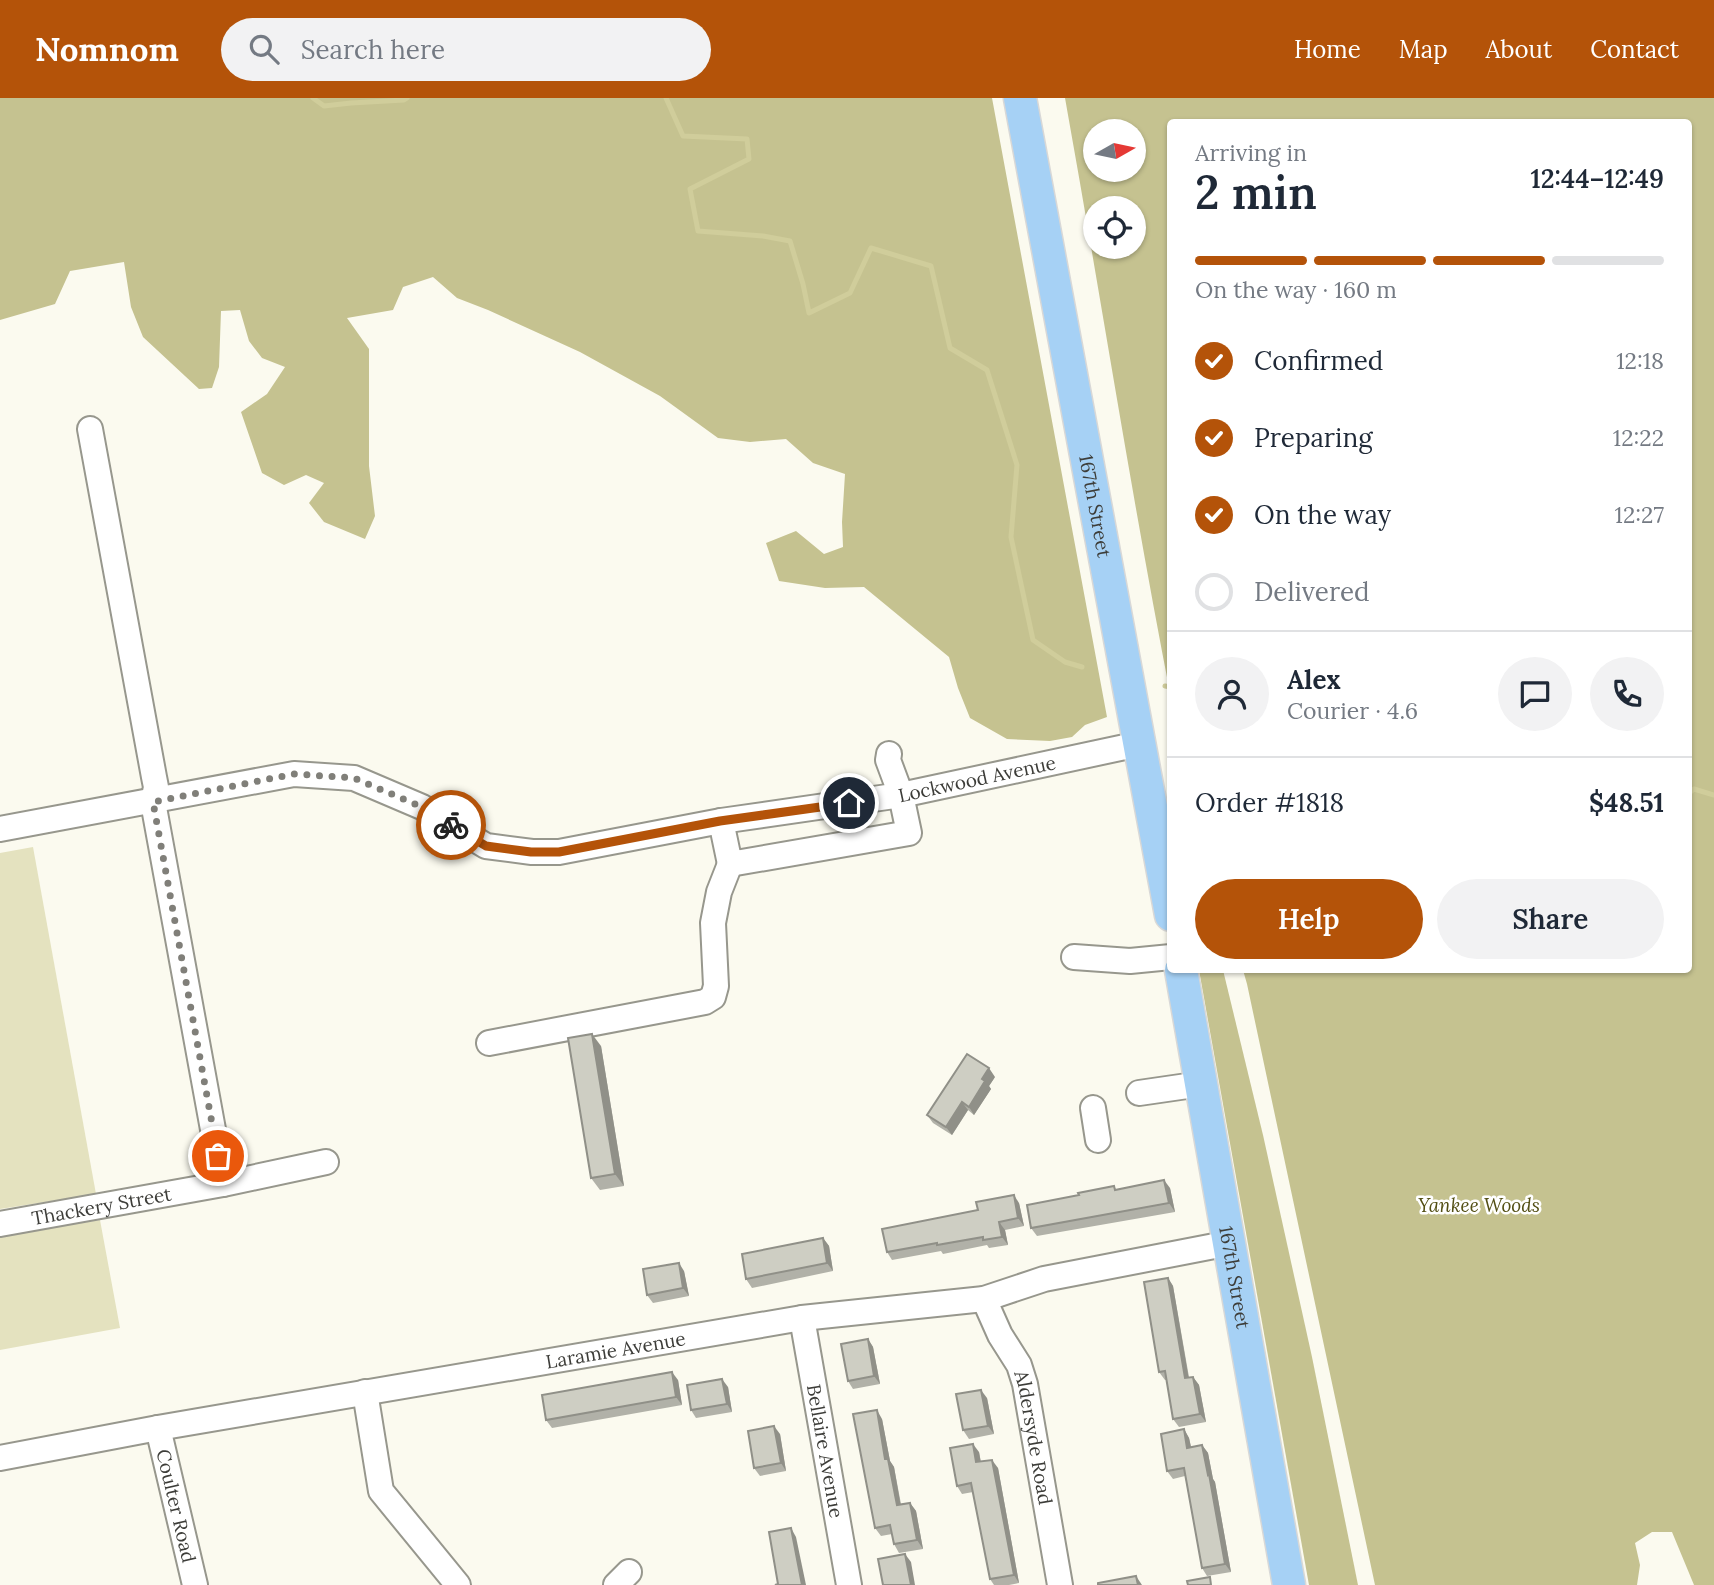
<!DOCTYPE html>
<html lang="en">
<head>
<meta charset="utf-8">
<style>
  :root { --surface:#fff; --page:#f2f2f3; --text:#1f2937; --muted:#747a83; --line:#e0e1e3; --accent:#b45309 }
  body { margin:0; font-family:Lora,serif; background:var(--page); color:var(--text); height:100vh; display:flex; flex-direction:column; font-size:26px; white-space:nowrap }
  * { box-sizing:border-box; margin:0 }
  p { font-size:23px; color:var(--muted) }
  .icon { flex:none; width:38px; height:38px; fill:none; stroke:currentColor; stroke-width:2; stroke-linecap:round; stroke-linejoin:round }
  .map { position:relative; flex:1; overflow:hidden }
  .sheet { position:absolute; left:1167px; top:21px; width:525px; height:854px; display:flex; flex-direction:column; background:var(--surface); border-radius:7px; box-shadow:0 2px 5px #0004 }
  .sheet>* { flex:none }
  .needle { width:46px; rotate:81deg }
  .fabs { position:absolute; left:1083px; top:21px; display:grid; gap:14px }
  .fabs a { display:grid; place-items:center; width:63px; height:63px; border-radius:50%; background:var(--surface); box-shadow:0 2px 5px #0004; font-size:35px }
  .pin { position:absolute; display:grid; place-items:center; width:60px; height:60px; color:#fff; margin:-30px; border:4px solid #fff; border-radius:50%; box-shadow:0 2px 7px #0007 }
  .courier { position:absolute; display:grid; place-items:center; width:70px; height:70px; margin:-35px; border:5px solid #b45309; border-radius:50%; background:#fff; color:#222; box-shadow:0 2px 9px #0007 }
  .headline em { font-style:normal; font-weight:600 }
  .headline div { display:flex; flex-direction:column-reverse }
  .headline { display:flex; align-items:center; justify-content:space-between; height:119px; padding:0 28px }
  h1 { font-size:46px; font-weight:600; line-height:52px }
  .bar { display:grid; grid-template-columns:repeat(4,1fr); gap:10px 7px; align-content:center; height:84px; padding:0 28px }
  .bar i { height:9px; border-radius:5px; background:var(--line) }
  .bar .selected { background:var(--accent) }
  .bar p { grid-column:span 4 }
  .line { display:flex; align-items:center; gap:18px; padding:0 28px; border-top:2px solid var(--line) }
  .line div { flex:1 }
  .round { display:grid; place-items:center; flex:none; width:74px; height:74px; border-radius:37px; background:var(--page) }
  ol { padding:0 28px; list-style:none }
  li { display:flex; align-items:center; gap:21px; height:77px }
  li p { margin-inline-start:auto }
  li .icon { padding:7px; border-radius:50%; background:var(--accent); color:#fff; stroke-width:4 }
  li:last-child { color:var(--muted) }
  li i { width:38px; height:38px; border:4px solid var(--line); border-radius:50% }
  .primary-button { display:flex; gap:14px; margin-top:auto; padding:14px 28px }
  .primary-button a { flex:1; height:80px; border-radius:42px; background:var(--accent); color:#fff; font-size:28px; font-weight:600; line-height:80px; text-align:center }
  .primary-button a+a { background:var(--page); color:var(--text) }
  header { display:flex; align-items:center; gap:42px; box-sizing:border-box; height:98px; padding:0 35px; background:var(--accent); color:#fff }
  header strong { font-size:33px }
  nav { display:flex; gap:38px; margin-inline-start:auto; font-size:24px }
  .search { width:490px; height:63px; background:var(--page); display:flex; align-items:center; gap:18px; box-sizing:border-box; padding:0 24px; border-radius:38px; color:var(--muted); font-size:26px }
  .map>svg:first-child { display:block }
  .green { fill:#e4e2bf }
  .forest { fill:#c5c290; fill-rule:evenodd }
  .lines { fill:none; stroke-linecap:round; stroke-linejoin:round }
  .stream { stroke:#d0cd9b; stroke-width:5 }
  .minor-casing { stroke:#97978d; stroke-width:28 }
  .major-casing { stroke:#d8d8d7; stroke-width:35 }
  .minor { stroke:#fff; stroke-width:24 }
  .major { stroke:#a6d1f5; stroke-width:32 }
  .wall { fill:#b1b1a8 }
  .shaded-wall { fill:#909088 }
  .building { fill:#cecec3; stroke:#909088; stroke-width:2 }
  .done { stroke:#807f79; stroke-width:7; stroke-dasharray:0 12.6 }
  .route { stroke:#b45309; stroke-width:9 }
  .labels { text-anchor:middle; stroke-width:5; stroke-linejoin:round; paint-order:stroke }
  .street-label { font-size:19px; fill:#3d3d39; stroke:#fff }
  .park-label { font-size:19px; font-style:italic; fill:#534f14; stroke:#fff }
</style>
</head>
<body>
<header>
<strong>Nomnom</strong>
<div class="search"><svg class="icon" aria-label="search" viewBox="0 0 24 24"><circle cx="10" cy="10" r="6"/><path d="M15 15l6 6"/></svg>Search here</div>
<nav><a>Home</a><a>Map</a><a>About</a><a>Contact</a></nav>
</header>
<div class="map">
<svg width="1714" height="1487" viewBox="0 0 1714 1487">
  <rect width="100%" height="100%" fill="#fbfaef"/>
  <!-- green -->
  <g class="green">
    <polygon points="33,749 96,1096 0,1111 0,755"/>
    <polygon points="100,1122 120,1230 0,1252 0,1136 7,1137"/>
  </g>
  <!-- forest -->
  <g class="forest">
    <polygon points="0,0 992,0 1107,619 1085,627 1072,639 1050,643 1007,641 970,620 958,590 949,559 864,489 825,490 779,483 766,445 796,433 824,456 843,449 842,424 845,376 813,365 786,341 750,344 718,340 660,298 580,254 488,212 457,200 433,179 403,189 393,212 347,220 369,251 369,368 375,418 365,441 324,424 309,405 324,385 306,377 284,387 262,375 241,314 267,296 285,269 262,260 249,243 240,212 221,213 219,269 212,290 199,291 143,239 131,209 124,164 70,173 55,206 0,222"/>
    <path d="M1065,0H1714V1487H1694L1672,1434H1652L1635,1445L1640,1467L1637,1487H1375L1247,886L1243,872H1689V24H1171V600C1132,401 1101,200 1065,0ZM1134,33V72H1096V33ZM1134,110V149H1096V110Z"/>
    <polygon points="1199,872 1223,872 1263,1037 1312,1259 1358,1487 1309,1487"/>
  </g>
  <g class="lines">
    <!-- stream -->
    <g class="stream">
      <polyline points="313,0 324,8 351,5 404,2 407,0"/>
      <polyline points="666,0 683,38 747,41 749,61 690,91 698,133 763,138 790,143 803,186 809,215 850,195 871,150 931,168 950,250 987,272 1017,367 1011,439 1033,542 1065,564 1082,569"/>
      <polyline points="1165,588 1171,589"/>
      <polyline points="1689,695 1694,691 1714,697"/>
    </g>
    <!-- minor casing -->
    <g class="minor-casing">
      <g id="minor">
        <polyline points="90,331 154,679 156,689 153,704 223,1086"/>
        <polyline points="721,723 730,766 909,735 901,697 888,662 889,656"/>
        <path id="s1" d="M0,731L294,676L354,680L422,709L486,748L532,754H559L721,723L901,697L1139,646"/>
        <polyline points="1074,859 1130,863 1171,859"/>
        <polyline points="489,945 705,904 713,899 716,888 713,825 719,794 730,766"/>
        <polyline points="1139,995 1201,986"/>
        <polyline points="1093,1010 1098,1042"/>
        <path id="s2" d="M0,1126L223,1086L326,1064"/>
        <path id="s3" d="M984,1201L1000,1237L1019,1267L1025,1286L1060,1487"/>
        <path id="s4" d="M802,1220L849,1487"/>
        <polyline points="365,1294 381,1393 458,1487"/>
        <path id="s5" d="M158,1330L195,1487"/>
        <path id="s6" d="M0,1360L158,1330L802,1220L984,1201L1044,1181L1230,1145"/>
        <polyline points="616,1487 629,1474"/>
      </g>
    </g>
    <!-- major casing -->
    <g class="major-casing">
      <g id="major">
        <path id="s7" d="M1020,0L1171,817"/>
        <path id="s8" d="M1181,872L1289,1487"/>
      </g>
    </g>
    <!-- minor -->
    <use href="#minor" class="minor"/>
    <!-- major -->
    <use href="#major" class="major"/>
  </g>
  <!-- wall -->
  <g class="wall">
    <polygon points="601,948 624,1088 600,1092 591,1080"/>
    <polygon points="995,979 989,988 991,991 974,1017 968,1012 952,1037 933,1025 927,1017"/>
    <polygon points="1170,1090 1175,1114 1037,1138 1031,1130 1117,1091"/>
    <polygon points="1019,1105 1024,1128 1005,1132 1008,1147 989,1150 987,1147 943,1156 941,1153 892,1162 887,1154"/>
    <polygon points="823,1140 829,1148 833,1173 752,1190 746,1181"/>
    <polygon points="684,1173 689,1198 653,1205 647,1197"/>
    <polygon points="1168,1180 1173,1188 1189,1279 1193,1279 1199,1287 1206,1324 1179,1329 1173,1321 1167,1282 1165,1282 1159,1274"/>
    <polygon points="868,1241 873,1249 880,1286 853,1291 848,1283"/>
    <polygon points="678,1282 682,1307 552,1330 546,1322"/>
    <polygon points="728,1289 732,1314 696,1320 691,1312"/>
    <polygon points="987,1300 994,1336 969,1341 963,1332"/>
    <polygon points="882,1321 890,1363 894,1369 901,1406 910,1405 916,1413 923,1451 899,1455 894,1446 892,1436 881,1438 875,1430"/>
    <polygon points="1184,1331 1189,1340 1191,1349 1202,1347 1208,1355 1213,1381 1215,1384 1231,1474 1207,1478 1202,1470 1185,1378 1173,1381 1167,1373"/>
    <polygon points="780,1336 786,1373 760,1378 754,1370"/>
    <polygon points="979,1354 981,1364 998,1370 1019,1485 1009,1487 994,1487 990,1481 973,1394 962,1396 957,1388"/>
  </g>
  <!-- shaded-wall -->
  <g class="shaded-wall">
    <polygon points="592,936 601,948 624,1088 615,1076"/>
    <polygon points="989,970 995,979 989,988 991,991 974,1017 969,1009 982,981"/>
    <polygon points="962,1004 968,1012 952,1037 946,1029"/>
    <polygon points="1164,1082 1170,1090 1175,1114 1169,1105"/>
    <polygon points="1014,1097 1019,1105 1024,1128 1018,1120"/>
    <polygon points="999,1124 1005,1132 1008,1147 1002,1139"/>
    <polygon points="823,1140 829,1148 833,1173 827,1165"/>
    <polygon points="679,1165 684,1173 689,1198 683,1190"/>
    <polygon points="1168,1180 1173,1188 1190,1288 1185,1280"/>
    <polygon points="868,1241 873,1249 880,1286 874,1278"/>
    <polygon points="672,1274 678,1282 682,1307 676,1299"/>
    <polygon points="1193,1279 1199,1287 1206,1324 1200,1316"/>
    <polygon points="722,1281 728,1289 732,1314 727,1306"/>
    <polygon points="981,1292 987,1300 994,1336 988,1328"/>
    <polygon points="877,1312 882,1321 890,1363 894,1369 902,1415 897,1407 885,1361"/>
    <polygon points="774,1328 780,1336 786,1373 781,1365"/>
    <polygon points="1184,1331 1189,1340 1193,1358 1187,1350"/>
    <polygon points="973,1346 979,1354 982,1372 976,1364"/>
    <polygon points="1202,1347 1208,1355 1213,1381 1215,1384 1231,1474 1225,1466"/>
    <polygon points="992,1362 998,1370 1019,1485 1014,1477"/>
    <polygon points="910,1405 916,1413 923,1451 917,1442"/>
    <polygon points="791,1430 796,1439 806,1487 802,1487"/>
    <polygon points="905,1456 911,1464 915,1487 911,1487"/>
    <polygon points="1136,1478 1142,1487 1138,1487"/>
  </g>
  <!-- building -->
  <g class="building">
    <polygon points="592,936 615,1076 591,1080 568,940"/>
    <polygon points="967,956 989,970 982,981 985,983 969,1009 962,1004 946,1029 927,1017"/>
    <polygon points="1164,1082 1169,1105 1031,1130 1027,1107 1079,1097 1078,1095 1114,1088 1115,1092"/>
    <polygon points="1014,1097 1018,1120 999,1124 1002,1139 983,1142 983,1139 937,1147 937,1145 887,1154 882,1131 978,1112 976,1104"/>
    <polygon points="823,1140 827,1165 746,1181 742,1156"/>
    <polygon points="679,1165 683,1190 647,1197 643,1171"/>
    <polygon points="1168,1180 1185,1280 1193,1279 1200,1316 1173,1321 1165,1273 1159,1274 1144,1184"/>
    <polygon points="868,1241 874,1278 848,1283 841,1246"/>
    <polygon points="672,1274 676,1299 546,1322 542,1297"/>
    <polygon points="722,1281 727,1306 691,1312 687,1287"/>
    <polygon points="981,1292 988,1328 963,1332 956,1296"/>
    <polygon points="877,1312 885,1361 888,1361 897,1407 910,1405 917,1442 894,1446 890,1427 875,1430 853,1316"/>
    <polygon points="774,1328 781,1365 754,1370 748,1333"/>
    <polygon points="1184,1331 1187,1350 1202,1347 1208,1377 1209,1376 1225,1466 1202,1470 1184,1370 1167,1373 1161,1336"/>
    <polygon points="973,1346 976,1364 992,1362 1014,1477 990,1481 971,1385 957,1388 950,1350"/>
    <polygon points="791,1430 802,1487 775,1487 778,1486 769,1434"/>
    <polygon points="905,1456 911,1487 883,1487 878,1461"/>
    <polygon points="1136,1478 1138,1487 1098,1487 1098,1485"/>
    <polygon points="1210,1479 1211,1487 1188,1487 1187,1483"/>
  </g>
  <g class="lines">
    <!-- done -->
    <polyline class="done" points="218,1058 153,704 294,676 354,680 422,709 451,727"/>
    <!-- route -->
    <polyline class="route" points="451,727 486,748 531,754 559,754 720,723 849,705"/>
  </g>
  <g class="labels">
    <!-- street labels -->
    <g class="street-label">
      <text dy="7" stroke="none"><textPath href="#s7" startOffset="415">167th Street</textPath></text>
      <text dy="7" stroke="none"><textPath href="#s1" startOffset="1006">Lockwood Avenue</textPath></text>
      <text dy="7" stroke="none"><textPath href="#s2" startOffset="103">Thackery Street</textPath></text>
      <text dy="7" stroke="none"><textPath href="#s8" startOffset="312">167th Street</textPath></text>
      <text dy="7" stroke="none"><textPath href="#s6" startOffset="625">Laramie Avenue</textPath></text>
      <text dy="7" stroke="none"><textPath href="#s3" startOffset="149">Aldersyde Road</textPath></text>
      <text dy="7" stroke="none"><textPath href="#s4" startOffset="135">Bellaire Avenue</textPath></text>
      <text dy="7" stroke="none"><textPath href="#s5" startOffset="80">Coulter Road</textPath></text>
    </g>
    <!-- park labels -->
    <g class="park-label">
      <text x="1479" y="1114">Yankee Woods</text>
    </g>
  </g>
</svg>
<div class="fabs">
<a><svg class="needle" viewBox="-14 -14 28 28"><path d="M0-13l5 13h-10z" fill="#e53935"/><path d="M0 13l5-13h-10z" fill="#747a83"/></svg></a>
<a><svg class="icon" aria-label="locate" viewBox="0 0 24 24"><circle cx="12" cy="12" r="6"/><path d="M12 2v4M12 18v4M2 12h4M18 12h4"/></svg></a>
</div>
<div class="pin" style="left:218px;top:1058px;background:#ea580c"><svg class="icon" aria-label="bag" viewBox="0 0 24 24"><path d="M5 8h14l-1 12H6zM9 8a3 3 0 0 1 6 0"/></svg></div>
<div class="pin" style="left:849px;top:705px;background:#1f2937"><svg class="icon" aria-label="home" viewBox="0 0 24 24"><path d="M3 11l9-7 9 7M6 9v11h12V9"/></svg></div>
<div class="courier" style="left:451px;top:727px"><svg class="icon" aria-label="bike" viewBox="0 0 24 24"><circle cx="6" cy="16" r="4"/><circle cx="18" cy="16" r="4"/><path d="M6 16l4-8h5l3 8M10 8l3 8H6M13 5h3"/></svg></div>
<section class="sheet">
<div class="headline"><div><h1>2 min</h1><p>Arriving in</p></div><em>12:44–12:49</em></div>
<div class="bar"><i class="selected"></i><i class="selected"></i><i class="selected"></i><i></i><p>On the way · 160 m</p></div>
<ol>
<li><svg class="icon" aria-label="check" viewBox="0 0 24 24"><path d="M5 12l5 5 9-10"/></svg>Confirmed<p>12:18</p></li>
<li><svg class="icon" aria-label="check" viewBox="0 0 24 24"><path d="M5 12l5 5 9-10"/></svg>Preparing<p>12:22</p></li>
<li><svg class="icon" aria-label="check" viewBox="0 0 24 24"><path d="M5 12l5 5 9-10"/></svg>On the way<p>12:27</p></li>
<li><i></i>Delivered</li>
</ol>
<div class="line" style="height:126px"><a class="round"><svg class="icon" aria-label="person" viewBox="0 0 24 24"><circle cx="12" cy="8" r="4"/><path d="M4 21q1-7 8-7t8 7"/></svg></a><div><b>Alex</b><p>Courier · 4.6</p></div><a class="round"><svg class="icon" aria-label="chat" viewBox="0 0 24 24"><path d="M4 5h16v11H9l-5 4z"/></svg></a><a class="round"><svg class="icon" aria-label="phone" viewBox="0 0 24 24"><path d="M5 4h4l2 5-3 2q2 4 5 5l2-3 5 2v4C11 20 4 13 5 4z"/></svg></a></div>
<div class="line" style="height:91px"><div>Order #1818</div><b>$48.51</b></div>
<div class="primary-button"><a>Help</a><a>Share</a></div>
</section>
</div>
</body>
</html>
